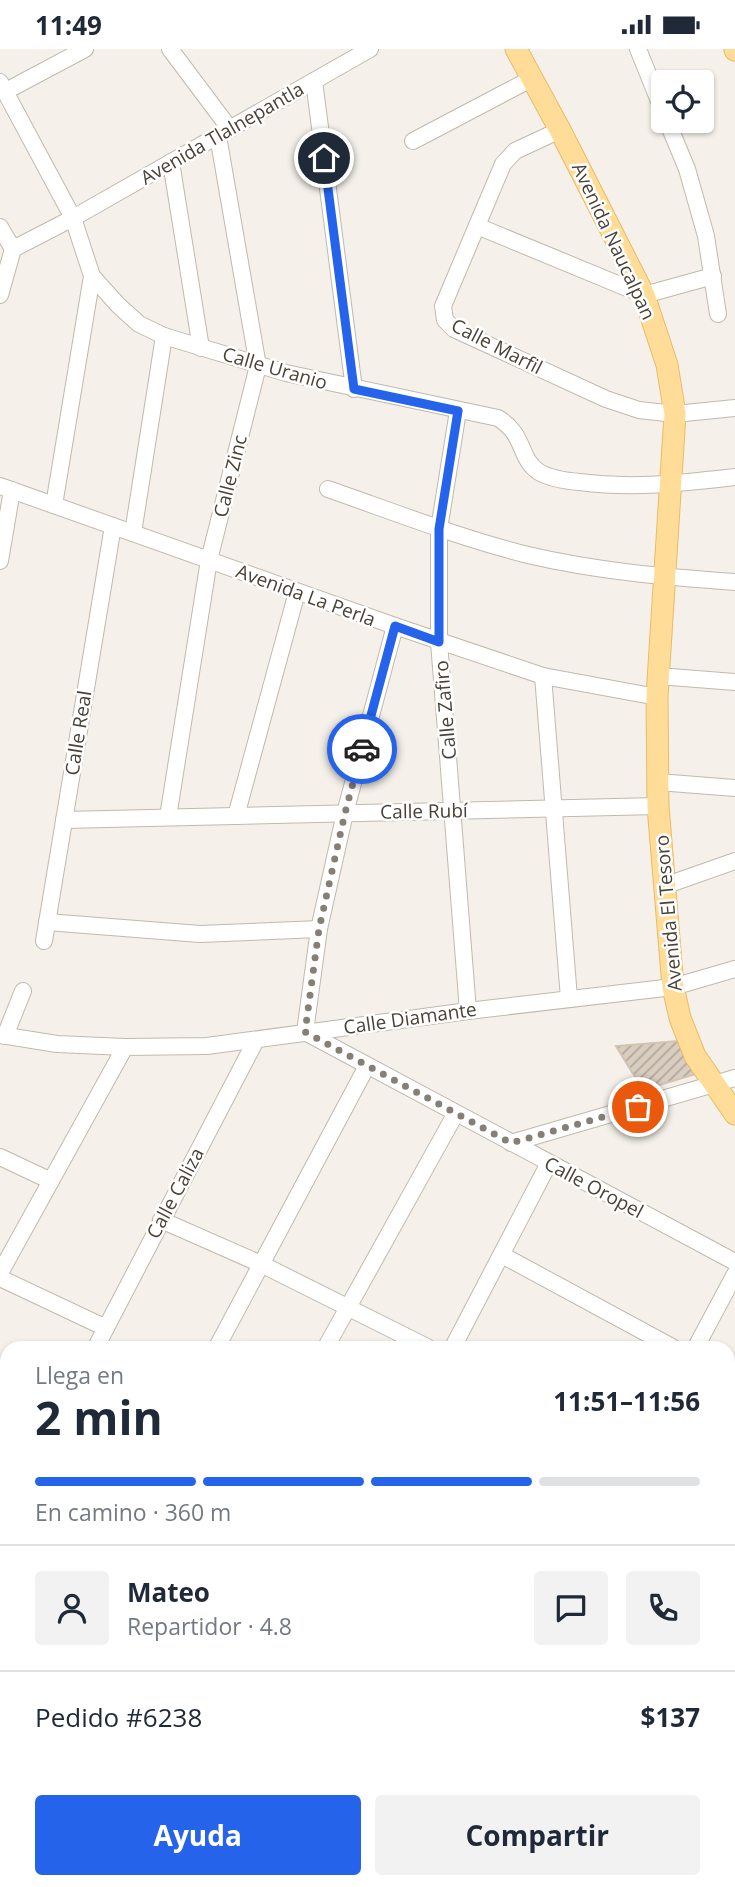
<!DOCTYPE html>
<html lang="es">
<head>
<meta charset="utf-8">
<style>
  :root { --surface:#fff; --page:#f2f2f3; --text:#1f2937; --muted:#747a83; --line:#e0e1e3; --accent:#2563eb }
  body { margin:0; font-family:"Open Sans",sans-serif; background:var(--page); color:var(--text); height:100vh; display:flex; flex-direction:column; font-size:26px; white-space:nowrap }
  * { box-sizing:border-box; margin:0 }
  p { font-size:23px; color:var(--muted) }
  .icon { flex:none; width:38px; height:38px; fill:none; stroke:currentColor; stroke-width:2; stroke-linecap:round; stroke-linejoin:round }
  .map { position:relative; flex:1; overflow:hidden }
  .drawer { position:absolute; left:0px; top:1292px; width:735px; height:548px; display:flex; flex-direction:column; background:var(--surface); border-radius:21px 21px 0 0; box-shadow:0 2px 5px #0004 }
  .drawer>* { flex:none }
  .buttons { position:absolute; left:651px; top:21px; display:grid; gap:14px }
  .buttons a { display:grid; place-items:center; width:63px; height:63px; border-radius:7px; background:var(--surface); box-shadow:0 2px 5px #0004; font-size:35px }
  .pin { position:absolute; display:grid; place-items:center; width:60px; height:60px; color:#fff; margin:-30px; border:4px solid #fff; border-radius:50%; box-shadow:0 2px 7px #0007 }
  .courier { position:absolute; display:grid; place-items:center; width:70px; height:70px; margin:-35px; border:5px solid #2563eb; border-radius:50%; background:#fff; color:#222; box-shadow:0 2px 9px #0007 }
  .head em { font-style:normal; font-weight:700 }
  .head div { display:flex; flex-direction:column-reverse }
  .head { display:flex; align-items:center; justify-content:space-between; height:119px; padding:0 35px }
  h1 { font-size:46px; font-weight:700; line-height:52px }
  .bar { display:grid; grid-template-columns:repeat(4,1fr); gap:10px 7px; align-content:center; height:84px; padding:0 35px }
  .bar i { height:9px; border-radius:5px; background:var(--line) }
  .bar .selected { background:var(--accent) }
  .bar p { grid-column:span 4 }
  .line { display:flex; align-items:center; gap:18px; padding:0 35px; border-top:2px solid var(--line) }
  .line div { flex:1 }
  .round { display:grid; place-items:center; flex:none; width:74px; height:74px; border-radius:7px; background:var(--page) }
  .button { display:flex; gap:14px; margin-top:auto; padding:14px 35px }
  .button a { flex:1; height:80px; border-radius:7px; background:var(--accent); color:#fff; font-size:28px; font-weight:700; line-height:80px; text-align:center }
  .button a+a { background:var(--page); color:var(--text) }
  .status { display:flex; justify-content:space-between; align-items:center; height:49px; padding:0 35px; background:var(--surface); direction:ltr }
  .status svg { height:19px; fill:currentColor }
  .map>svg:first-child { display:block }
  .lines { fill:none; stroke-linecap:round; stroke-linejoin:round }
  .canal { stroke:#a5d7f3; stroke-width:14 }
  .building { fill:url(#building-hatch); stroke:#d3c4b2; stroke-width:2 }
  .minor-casing { stroke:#c1b9ac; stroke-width:18 }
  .major-casing { stroke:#e8bb65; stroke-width:23 }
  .minor { stroke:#fff; stroke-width:16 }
  .major { stroke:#fd9; stroke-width:21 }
  .done { stroke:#867f76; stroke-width:7; stroke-dasharray:0 12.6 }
  .route { stroke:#2563eb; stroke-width:9 }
  .labels { text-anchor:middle; stroke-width:5; stroke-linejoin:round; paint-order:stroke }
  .street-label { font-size:19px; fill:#4a4237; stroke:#fff }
</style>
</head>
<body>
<div class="status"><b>11:49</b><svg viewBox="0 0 49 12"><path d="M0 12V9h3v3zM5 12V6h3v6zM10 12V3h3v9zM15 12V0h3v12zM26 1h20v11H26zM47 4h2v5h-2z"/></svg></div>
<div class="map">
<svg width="735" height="1838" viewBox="0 0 735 1838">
  <defs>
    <pattern id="building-hatch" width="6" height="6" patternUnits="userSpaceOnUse" patternTransform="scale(1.75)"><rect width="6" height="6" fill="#d8cdbf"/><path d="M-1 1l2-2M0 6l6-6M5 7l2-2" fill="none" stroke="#b1a89c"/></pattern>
  </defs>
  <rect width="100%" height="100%" fill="#f5f1ea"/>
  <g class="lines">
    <!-- canal -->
    <polyline class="canal" points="0,1650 7,1654"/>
  </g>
  <!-- building -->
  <polygon class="building" points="678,992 699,1024 643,1041 616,997"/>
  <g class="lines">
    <!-- minor casing -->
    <g class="minor-casing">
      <g id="minor">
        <polyline points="170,0 230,80"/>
        <polyline points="638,0 663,62"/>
        <polyline points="314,32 354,340"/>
        <polyline points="0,33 73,169 92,227 54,456"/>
        <polyline points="6,42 85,0"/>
        <polyline points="667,72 687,120 706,187 718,265"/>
        <polyline points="560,81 515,102 503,115 443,257 445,271 454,280 606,350 639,361 675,365 735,359"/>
        <polyline points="413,92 531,30"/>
        <polyline points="171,113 201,299"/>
        <polyline points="477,177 644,246 713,227"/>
        <polyline points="0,178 13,200"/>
        <polyline points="13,200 73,169 370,0"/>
        <path d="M92,227L118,256L139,275L164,287L286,324L498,369C526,386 518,409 539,423C551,430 567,432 580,433C633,440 683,434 735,428"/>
        <polyline points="0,246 13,200"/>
        <polyline points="458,362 439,480 439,593 468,962"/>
        <polyline points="0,437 395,577 543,627 657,648"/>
        <path d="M328,440C394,463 460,489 528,506C596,522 665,528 735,533"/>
        <polyline points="133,484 164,287"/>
        <polyline points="0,512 12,441"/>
        <polyline points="395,577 345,764 319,880 305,983 735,1213"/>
        <polyline points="543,627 569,949"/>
        <polyline points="658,627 735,633"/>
        <polyline points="658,733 735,739"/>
        <polyline points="236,767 297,543"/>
        <polyline points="168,768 209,511 258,317 218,87"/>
        <polyline points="64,771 658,757"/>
        <polyline points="664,837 735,812"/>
        <polyline points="47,873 200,885 319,880"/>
        <polyline points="44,892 113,477"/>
        <polyline points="0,986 57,995 125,998 207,997 468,962 673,938 735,920"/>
        <polyline points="5,987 23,942"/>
        <polyline points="511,1094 735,1029"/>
        <polyline points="0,1108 51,1132"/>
        <polyline points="161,1171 261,1215 427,1298"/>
        <polyline points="502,1206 672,1298"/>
        <polyline points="0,1224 125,998"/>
        <polyline points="0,1229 106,1279"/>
        <polyline points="96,1298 256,991"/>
        <polyline points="217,1298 367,1017"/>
        <polyline points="326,1298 456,1064"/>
        <polyline points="453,1298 549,1114"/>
        <polyline points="696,1298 735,1225"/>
        <polyline points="728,1459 735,1446"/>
        <polyline points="0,1485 7,1472"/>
        <polyline points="728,1672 735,1660"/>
        <polyline points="728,1730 735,1729"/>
        <polyline points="0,1743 7,1747"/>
        <polyline points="728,1796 735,1787"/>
        <polyline points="196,1832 210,1838"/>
        <polyline points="695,1838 700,1832"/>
      </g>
    </g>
    <!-- major casing -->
    <g class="major-casing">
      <g id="major">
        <polyline points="516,0 560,81 644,246 667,316 675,365 657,648 658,757 673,938 680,969 695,1007 735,1065"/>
        <polyline points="735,0 735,1"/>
        <polyline points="0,1462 7,1468"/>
        <polyline points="0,1501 7,1507"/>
        <polyline points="396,1832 403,1838"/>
        <polyline points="450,1832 457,1838"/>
      </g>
    </g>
    <!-- minor -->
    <use href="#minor" class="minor"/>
    <!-- major -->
    <use href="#major" class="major"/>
  </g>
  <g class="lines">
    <!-- done -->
    <polyline class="done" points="362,700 345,764 319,880 305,983 511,1094 638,1058"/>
    <!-- route -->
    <polyline class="route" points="324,109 354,340 458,362 439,480 439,593 395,577 362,700"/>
  </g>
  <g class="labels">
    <!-- street labels -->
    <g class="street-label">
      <text transform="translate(222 84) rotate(-30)" y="7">Avenida Tlalnepantla</text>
      <text transform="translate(614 192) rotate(65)" y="7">Avenida Naucalpan</text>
      <text transform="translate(497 297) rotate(27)" y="7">Calle Marfil</text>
      <text transform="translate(275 319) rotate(16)" y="7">Calle Uranio</text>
      <text transform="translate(230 427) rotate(-76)" y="7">Calle Zinc</text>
      <text transform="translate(306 546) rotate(20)" y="7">Avenida La Perla</text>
      <text transform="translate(445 661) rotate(-95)" y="7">Calle Zafiro</text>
      <text transform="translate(78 684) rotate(-81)" y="7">Calle Real</text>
      <text transform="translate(424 762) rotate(-1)" y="7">Calle Rubí</text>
      <text transform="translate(668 864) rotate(-95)" y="7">Avenida El Tesoro</text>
      <text transform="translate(410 969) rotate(-8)" y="7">Calle Diamante</text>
      <text transform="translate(594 1138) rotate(28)" y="7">Calle Oropel</text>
      <text transform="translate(175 1144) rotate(-62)" y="7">Calle Caliza</text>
    </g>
  </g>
</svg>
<div class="buttons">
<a><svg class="icon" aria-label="locate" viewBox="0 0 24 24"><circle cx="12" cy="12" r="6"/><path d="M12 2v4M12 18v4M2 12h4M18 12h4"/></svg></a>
</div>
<div class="pin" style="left:638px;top:1058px;background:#ea580c"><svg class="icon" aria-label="bag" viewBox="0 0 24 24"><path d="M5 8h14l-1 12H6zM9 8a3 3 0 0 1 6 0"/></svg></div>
<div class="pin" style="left:324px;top:109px;background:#1f2937"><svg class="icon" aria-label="home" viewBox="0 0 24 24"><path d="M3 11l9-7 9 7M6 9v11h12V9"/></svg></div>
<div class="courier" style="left:362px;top:700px"><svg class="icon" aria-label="car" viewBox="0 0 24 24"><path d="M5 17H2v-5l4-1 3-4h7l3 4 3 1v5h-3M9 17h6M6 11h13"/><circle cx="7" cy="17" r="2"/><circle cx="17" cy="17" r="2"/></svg></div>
<section class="drawer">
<div class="head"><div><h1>2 min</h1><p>Llega en</p></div><em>11:51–11:56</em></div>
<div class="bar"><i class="selected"></i><i class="selected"></i><i class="selected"></i><i></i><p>En camino · 360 m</p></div>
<div class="line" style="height:126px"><a class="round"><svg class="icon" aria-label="person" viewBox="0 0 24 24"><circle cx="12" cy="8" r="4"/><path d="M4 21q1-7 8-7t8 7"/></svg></a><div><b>Mateo</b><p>Repartidor · 4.8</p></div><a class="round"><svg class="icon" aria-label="chat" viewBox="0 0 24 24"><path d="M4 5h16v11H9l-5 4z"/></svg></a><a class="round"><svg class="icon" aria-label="phone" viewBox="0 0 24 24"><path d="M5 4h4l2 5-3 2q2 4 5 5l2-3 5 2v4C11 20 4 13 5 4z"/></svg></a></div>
<div class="line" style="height:91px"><div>Pedido #6238</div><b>$137</b></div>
<div class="button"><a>Ayuda</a><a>Compartir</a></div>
</section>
</div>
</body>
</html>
